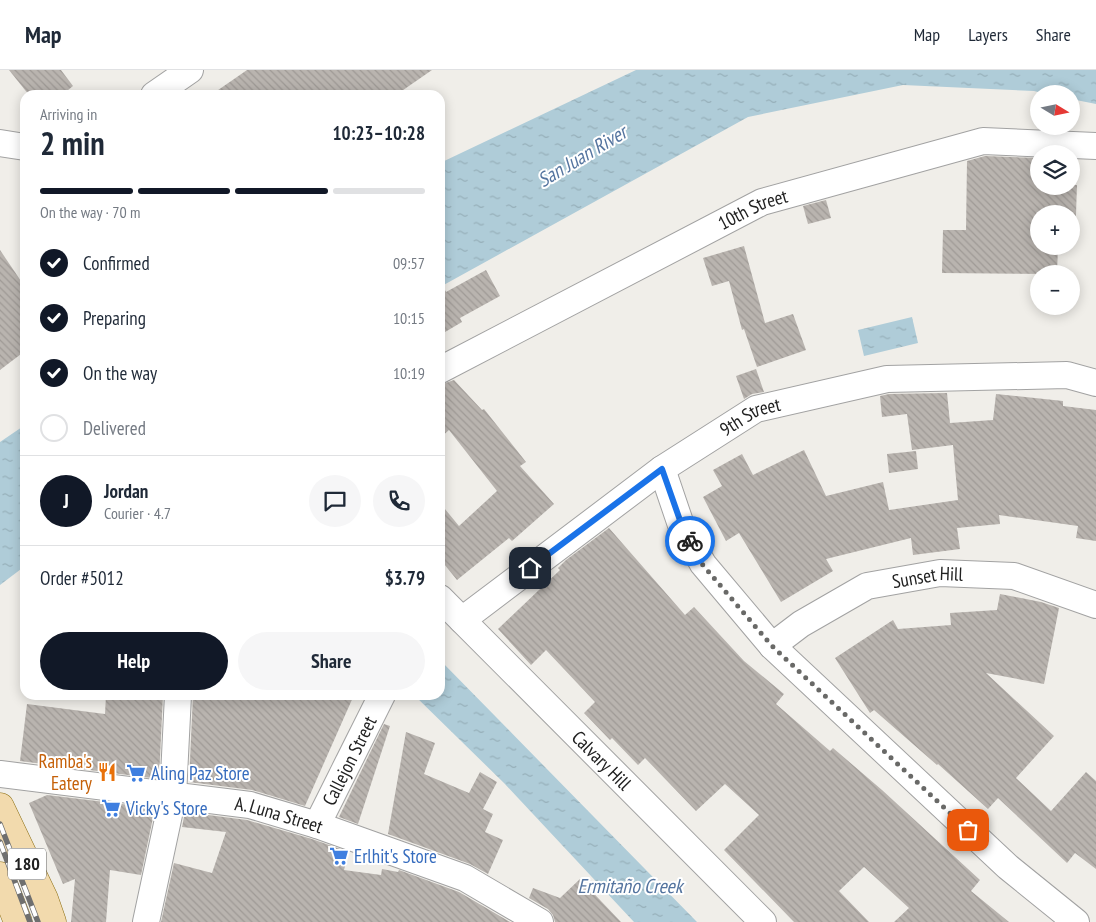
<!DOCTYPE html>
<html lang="en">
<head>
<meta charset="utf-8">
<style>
  :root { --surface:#fff; --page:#f6f6f7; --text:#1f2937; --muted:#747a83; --line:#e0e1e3; --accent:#111827 }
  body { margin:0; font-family:"PT Sans Narrow",sans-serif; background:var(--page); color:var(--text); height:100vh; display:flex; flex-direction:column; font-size:19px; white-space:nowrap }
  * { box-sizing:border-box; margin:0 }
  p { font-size:16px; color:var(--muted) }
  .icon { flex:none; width:28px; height:28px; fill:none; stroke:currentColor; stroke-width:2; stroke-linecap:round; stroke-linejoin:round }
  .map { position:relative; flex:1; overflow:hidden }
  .drawer { position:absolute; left:20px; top:20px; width:425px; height:610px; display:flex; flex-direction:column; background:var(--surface); border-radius:15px; box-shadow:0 2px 12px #0003 }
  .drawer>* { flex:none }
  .needle { width:32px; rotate:100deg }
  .controls { position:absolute; left:1030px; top:15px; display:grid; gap:10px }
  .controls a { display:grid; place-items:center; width:50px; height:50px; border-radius:50%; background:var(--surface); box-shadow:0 2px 12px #0003; font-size:25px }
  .pin { position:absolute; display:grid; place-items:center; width:42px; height:42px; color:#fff; margin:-21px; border-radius:10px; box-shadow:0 2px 8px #0006 }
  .courier { position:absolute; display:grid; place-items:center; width:50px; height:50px; margin:-25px; border:4px solid #1a73e8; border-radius:50%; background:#fff; color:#222; box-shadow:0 1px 6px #0007 }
  .summary em { font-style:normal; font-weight:800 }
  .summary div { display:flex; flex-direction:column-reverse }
  .summary { display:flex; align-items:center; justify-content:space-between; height:85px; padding:0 20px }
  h1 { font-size:32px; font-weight:800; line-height:38px }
  .bar { display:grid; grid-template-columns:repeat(4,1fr); gap:8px 5px; align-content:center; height:60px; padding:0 20px }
  .bar i { height:6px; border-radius:4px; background:var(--line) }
  .bar .active { background:var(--accent) }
  .bar p { grid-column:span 4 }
  .line { display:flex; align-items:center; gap:12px; padding:0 20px; border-top:1px solid var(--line) }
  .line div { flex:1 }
  .round { display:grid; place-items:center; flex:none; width:52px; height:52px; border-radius:26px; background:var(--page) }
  ol { padding:0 20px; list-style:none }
  li { display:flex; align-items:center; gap:15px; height:55px }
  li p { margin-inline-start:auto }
  li .icon { padding:5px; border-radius:50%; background:var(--accent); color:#fff; stroke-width:4 }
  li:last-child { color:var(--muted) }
  li i { width:28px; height:28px; border:2px solid var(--line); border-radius:50% }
  .primary-button { display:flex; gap:10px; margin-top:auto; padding:10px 20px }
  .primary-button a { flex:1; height:58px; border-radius:30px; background:var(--accent); color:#fff; font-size:20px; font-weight:800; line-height:58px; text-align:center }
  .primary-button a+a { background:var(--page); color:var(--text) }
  header { display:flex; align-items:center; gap:30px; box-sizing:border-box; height:70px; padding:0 25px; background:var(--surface); border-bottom:1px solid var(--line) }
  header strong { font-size:24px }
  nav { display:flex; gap:28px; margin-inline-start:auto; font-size:18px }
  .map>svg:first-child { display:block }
  .water { fill:url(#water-ripples) }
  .building { fill:url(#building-back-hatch) }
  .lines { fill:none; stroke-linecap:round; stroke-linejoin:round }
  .street-casing { stroke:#a2a2a2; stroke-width:28 }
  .primary-casing { stroke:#8c6e12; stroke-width:29 }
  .street { stroke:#fff; stroke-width:26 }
  .primary { stroke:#f2daad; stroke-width:28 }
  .rail-casing { stroke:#6f6f6f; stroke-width:5.5 }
  .rail { stroke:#fff; stroke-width:4; stroke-dasharray:11; stroke-linecap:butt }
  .done { stroke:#696967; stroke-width:5; stroke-dasharray:0 9 }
  .route { stroke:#1a73e8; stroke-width:6 }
  .labels { text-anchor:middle; stroke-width:4; stroke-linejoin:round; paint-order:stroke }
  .shield { fill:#fff; stroke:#646464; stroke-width:1 }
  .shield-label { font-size:18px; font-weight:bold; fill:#212121 }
  .street-label { font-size:19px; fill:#212121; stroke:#fff }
  .food-label { font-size:19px; fill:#c56008; stroke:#fff; text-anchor:end }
  .shop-label { font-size:19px; fill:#366cbe; stroke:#fff; text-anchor:start }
  .water-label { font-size:20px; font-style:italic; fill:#54749f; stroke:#fff }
</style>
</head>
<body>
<header>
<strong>Map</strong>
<nav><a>Map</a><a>Layers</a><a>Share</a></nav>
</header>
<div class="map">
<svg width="1096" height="852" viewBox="0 0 1096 852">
  <defs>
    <pattern id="water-ripples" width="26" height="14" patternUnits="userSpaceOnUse" patternTransform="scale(1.25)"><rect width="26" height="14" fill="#afccd8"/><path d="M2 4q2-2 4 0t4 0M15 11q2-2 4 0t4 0" fill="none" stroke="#96afb9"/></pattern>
    <pattern id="building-back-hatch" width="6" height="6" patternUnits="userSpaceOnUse" patternTransform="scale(1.25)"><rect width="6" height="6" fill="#b9b4af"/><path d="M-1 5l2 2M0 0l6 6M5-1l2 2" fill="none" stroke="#9f9a96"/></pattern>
  </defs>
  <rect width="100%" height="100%" fill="#f0eee9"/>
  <!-- water -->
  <g class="water">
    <polygon points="636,0 1096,0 1096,34 1071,29 1071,24 1046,24 1034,21 903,15 748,47 440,217 440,93"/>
    <polygon points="912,247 918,273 864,286 858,260"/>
    <polygon points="25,355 25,496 0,515 0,372"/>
    <polygon points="440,590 697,852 634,852 504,713 414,625 440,625"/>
  </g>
  <!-- building -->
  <g class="building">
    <polygon points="9,0 61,0 73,16 62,25 29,25"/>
    <polygon points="247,0 432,0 396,25 211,25"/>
    <polygon points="985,86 1039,88 1039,116 1077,115 1075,174 1071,174 1071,144 1039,144 1039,176 1058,176 1057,204 942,203 943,160 966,160 967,91"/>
    <polygon points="826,130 831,148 808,154 803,136"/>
    <polygon points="744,176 765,253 793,244 806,280 757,297 744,259 742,260 729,211 712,216 703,188"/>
    <polygon points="0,180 25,217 25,281 0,300"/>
    <polygon points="486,200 500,226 460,248 462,252 440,265 440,211 446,222"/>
    <polygon points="756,299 764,322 752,324 744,329 736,306"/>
    <polygon points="454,310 482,340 484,339 526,392 520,396 554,434 512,471 509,468 457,510 440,489 440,433 459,456 497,421 449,360 440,368 440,315"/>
    <polygon points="947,323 950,353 993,350 996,324 1063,331 1063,336 1096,340 1096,471 1076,468 1078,456 999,445 1000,454 957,458 960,479 913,485 911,468 826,489 833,501 781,532 739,463 726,471 703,427 722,416 713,400 742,384 753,405 804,380 826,426 883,412 889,440 958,430 953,375 912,380 907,344 882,347 880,326 889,324"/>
    <polygon points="916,381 918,399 889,403 887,384"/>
    <polygon points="609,458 685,545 694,537 744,591 784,624 776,634 830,681 833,678 882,720 980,810 971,821 1009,852 894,852 909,838 864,797 839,821 869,852 794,852 724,780 759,745 725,714 696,741 645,688 638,695 612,668 610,670 584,643 595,632 546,580 531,595 498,559 560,500 558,498 566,490"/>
    <polygon points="1000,524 1041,532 1059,538 1044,614 986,603 1054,666 1016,708 1051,741 1086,702 1096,711 1096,799 1075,783 1067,793 998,728 988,739 938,694 937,695 874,640 870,643 835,588 893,550 898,559 951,555 950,543 997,540"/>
    <polygon points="106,625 163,625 159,709 20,691 27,634 105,644"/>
    <polygon points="193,625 354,625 305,736 252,720 189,712"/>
    <polygon points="384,654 390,656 358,754 339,747"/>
    <polygon points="406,662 435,673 424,704 469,723 480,702 497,712 483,739 493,744 485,762 503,770 488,804 470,794 388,764"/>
    <polygon points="47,725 155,738 141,805 110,800 106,852 71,852 75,809 63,814 29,733"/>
    <polygon points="185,742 247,750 312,769 349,782 344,800 381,805 382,799 398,802 399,800 459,822 510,852 161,852 174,793 212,803 226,762 182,757"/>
    <polygon points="580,809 621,852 555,852 553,845 548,839 529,828 533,818 560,828"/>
  </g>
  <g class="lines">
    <!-- street casing -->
    <g class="street-casing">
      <g id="street">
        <polyline points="154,25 190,0"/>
        <polyline points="0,73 25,77"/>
        <path id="s1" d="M440,300L762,132L983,71L1096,76"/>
        <polyline points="662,399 681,455 703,494 772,576 1008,797 1076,852"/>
        <path id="s2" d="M440,528L763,852"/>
        <path id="s3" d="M462,550L662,399L756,339L887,309L1067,305L1096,313"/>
        <path id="s4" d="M772,576L801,554L867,516L940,503L1014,506L1096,535"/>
        <path id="s5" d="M0,704L250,735L317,755L465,808L540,852"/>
        <path id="s6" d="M317,755L382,625"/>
        <polyline points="146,852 173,726 178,625"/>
      </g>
    </g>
    <!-- primary casing -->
    <g class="primary-casing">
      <g id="primary">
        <polyline points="0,737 44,829 52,852"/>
        <polyline points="0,806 18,852"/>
      </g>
    </g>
    <!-- street -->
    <use href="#street" class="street"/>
    <!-- primary -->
    <use href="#primary" class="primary"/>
    <!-- rail casing -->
    <g class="rail-casing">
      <g id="rail">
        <polyline points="0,754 38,852"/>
        <polyline points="0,772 30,852"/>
      </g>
    </g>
    <!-- rail -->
    <use href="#rail" class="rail"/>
  </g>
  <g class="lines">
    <!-- done -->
    <polyline class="done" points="690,471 702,494 772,576 968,760"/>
    <!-- route -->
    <polyline class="route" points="530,498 662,399 682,456 690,471"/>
  </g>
  <!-- icons -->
  <defs>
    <g id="restaurant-bare" transform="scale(1.5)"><path d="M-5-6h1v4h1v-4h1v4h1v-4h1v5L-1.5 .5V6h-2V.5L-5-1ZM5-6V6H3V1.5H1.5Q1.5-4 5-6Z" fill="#e8710a" stroke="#fff" stroke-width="2.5" paint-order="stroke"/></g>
    <g id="supermarket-bare" transform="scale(1.5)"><path d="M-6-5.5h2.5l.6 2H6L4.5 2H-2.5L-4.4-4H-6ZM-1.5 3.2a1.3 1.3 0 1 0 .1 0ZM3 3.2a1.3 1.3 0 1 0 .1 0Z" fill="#3f7fe0" stroke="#fff" stroke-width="2.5" paint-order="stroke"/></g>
  </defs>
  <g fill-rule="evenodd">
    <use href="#restaurant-bare" x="107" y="702"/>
    <use href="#supermarket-bare" x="136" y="703"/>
    <use href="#supermarket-bare" x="111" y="738"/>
    <use href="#supermarket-bare" x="339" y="786"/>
  </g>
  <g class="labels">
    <!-- shield labels -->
    <rect class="shield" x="8" y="778.5" width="38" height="31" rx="4"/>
    <g class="shield-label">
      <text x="27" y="800">180</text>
    </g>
    <!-- street labels -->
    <g class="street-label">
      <text dy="7" stroke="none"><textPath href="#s1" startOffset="352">10th Street</textPath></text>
      <text dy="7" stroke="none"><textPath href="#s3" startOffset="354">9th Street</textPath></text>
      <text dy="7" stroke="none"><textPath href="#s4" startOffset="174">Sunset Hill</textPath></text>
      <text dy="7" stroke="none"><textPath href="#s6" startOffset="72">Callejon Street</textPath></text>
      <text dy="7" stroke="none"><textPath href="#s2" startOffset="229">Calvary Hill</textPath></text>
      <text dy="7" stroke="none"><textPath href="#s5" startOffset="282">A. Luna Street</textPath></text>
    </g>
    <!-- food labels -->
    <g class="food-label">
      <text x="92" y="698">Ramba's<tspan x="92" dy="22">Eatery</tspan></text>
    </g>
    <!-- shop labels -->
    <g class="shop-label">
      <text x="151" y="710">Aling Paz Store</text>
      <text x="126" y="745">Vicky's Store</text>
      <text x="354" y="793">Erlhit's Store</text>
    </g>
    <!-- water labels -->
    <g class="water-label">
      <text transform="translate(582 86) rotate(-31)" y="7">San Juan River</text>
      <text x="630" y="823">Ermitaño Creek</text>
    </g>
  </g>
</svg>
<div class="controls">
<a><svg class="needle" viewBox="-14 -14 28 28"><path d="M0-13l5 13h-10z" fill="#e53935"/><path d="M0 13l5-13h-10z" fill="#747a83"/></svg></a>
<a><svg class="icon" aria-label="layers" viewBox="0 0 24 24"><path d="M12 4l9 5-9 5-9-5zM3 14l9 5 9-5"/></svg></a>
<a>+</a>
<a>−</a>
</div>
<div class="pin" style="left:968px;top:760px;background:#ea580c"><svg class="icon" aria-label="bag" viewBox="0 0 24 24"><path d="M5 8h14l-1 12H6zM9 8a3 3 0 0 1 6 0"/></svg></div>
<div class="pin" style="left:530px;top:498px;background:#1f2937"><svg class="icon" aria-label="home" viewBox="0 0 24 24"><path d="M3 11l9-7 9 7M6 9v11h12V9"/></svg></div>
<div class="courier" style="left:690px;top:471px"><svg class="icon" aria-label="bike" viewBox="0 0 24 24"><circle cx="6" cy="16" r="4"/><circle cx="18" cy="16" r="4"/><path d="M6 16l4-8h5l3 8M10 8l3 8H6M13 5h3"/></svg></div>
<section class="drawer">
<div class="summary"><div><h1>2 min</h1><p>Arriving in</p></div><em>10:23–10:28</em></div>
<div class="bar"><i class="active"></i><i class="active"></i><i class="active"></i><i></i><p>On the way · 70 m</p></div>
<ol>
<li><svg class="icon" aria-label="check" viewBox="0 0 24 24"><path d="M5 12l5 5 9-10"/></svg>Confirmed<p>09:57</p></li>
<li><svg class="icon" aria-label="check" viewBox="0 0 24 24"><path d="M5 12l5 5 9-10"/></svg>Preparing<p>10:15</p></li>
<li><svg class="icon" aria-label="check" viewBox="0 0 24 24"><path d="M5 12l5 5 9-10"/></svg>On the way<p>10:19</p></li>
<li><i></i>Delivered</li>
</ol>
<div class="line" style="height:90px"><b class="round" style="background:var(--accent);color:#fff">J</b><div><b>Jordan</b><p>Courier · 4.7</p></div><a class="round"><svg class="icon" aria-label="chat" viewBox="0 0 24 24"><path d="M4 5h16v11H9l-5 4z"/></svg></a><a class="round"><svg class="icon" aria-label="phone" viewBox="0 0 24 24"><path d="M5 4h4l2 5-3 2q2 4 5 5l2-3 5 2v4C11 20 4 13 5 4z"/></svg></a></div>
<div class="line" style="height:65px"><div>Order #5012</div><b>$3.79</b></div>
<div class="primary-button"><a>Help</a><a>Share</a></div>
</section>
</div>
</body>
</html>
